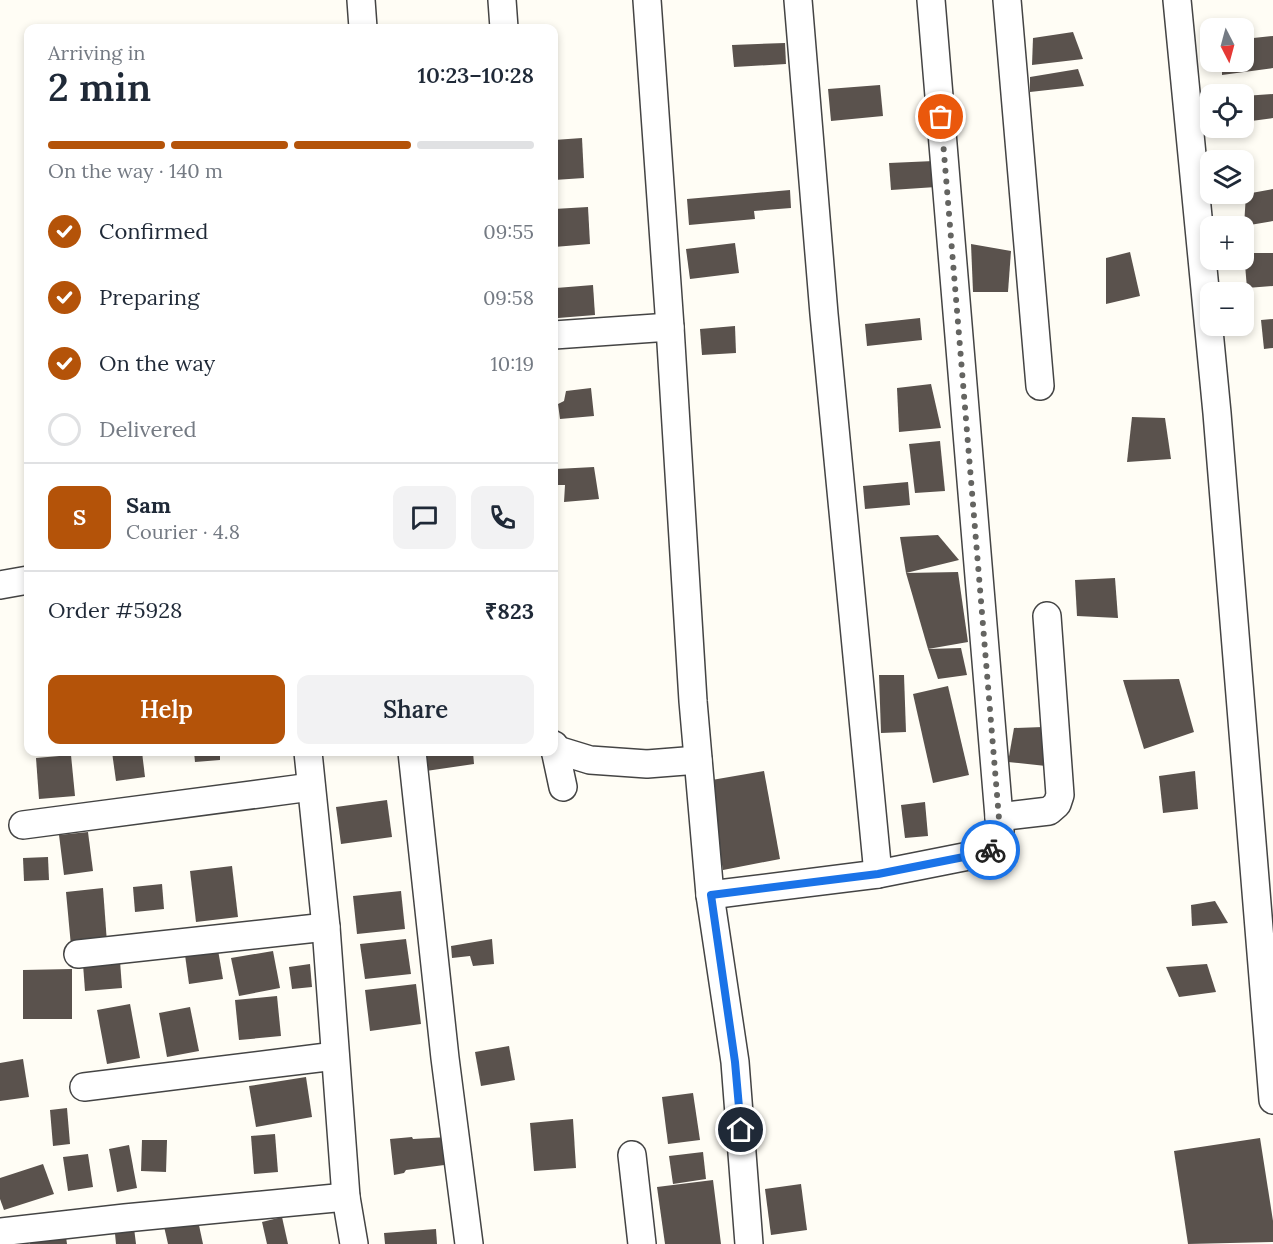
<!DOCTYPE html>
<html lang="en">
<head>
<meta charset="utf-8">
<style>
  :root { --surface:#fff; --page:#f2f2f3; --text:#1f2937; --muted:#747a83; --line:#e0e1e3; --accent:#b45309 }
  body { margin:0; font-family:Lora,serif; background:var(--page); color:var(--text); height:100vh; display:flex; flex-direction:column; font-size:22px; white-space:nowrap }
  * { box-sizing:border-box; margin:0 }
  p { font-size:20px; color:var(--muted) }
  .icon { flex:none; width:33px; height:33px; fill:none; stroke:currentColor; stroke-width:2; stroke-linecap:round; stroke-linejoin:round }
  .map { position:relative; flex:1; overflow:hidden }
  .details { position:absolute; left:24px; top:24px; width:534px; height:732px; display:flex; flex-direction:column; background:var(--surface); border-radius:12px; box-shadow:0 3px 9px #0003 }
  .details>* { flex:none }
  .needle { width:39px; rotate:174deg }
  .fabs { position:absolute; left:1200px; top:18px; display:grid; gap:12px }
  .fabs a { display:grid; place-items:center; width:54px; height:54px; border-radius:12px; background:var(--surface); box-shadow:0 3px 9px #0003; font-size:30px }
  .pin { position:absolute; display:grid; place-items:center; width:51px; height:51px; color:#fff; margin:-26px; border:3px solid #fff; border-radius:50%; box-shadow:0 2px 6px #0007 }
  .courier { position:absolute; display:grid; place-items:center; width:60px; height:60px; margin:-30px; border:4px solid #1a73e8; border-radius:50%; background:#fff; color:#222; box-shadow:0 2px 8px #0007 }
  .summary em { font-style:normal; font-weight:600 }
  .summary div { display:flex; flex-direction:column-reverse }
  .summary { display:flex; align-items:center; justify-content:space-between; height:102px; padding:0 24px }
  h1 { font-size:39px; font-weight:600; line-height:45px }
  .bar { display:grid; grid-template-columns:repeat(4,1fr); gap:9px 6px; align-content:center; height:72px; padding:0 24px }
  .bar i { height:8px; border-radius:4px; background:var(--line) }
  .bar .selected { background:var(--accent) }
  .bar p { grid-column:span 4 }
  .line { display:flex; align-items:center; gap:15px; padding:0 24px; border-top:2px solid var(--line) }
  .line div { flex:1 }
  .round { display:grid; place-items:center; flex:none; width:63px; height:63px; border-radius:12px; background:var(--page) }
  ol { padding:0 24px; list-style:none }
  li { display:flex; align-items:center; gap:18px; height:66px }
  li p { margin-inline-start:auto }
  li .icon { padding:6px; border-radius:50%; background:var(--accent); color:#fff; stroke-width:4 }
  li:last-child { color:var(--muted) }
  li i { width:33px; height:33px; border:3px solid var(--line); border-radius:50% }
  .primary-button { display:flex; gap:12px; margin-top:auto; padding:12px 24px }
  .primary-button a { flex:1; height:69px; border-radius:12px; background:var(--accent); color:#fff; font-size:24px; font-weight:600; line-height:69px; text-align:center }
  .primary-button a+a { background:var(--page); color:var(--text) }
  .map>svg:first-child { display:block }
  .building { fill:#5a524d }
  .lines { fill:none; stroke-linecap:round; stroke-linejoin:round }
  .minor-casing { stroke:#444; stroke-width:30 }
  .minor { stroke:#fff; stroke-width:27 }
  .done { stroke:#646461; stroke-width:6; stroke-dasharray:0 10.8 }
  .route { stroke:#1a73e8; stroke-width:8 }
</style>
</head>
<body>
<div class="map">
<svg width="1273" height="1244" viewBox="0 0 1273 1244">
  <rect width="100%" height="100%" fill="#fffdf5"/>
  <!-- building -->
  <g class="building">
    <polygon points="1073,32 1083,59 1032,65 1033,38"/>
    <polygon points="1273,36 1273,68 1222,75 1222,62 1244,62 1244,39"/>
    <polygon points="785,43 786,64 734,67 732,45"/>
    <polygon points="1078,69 1084,86 1030,92 1030,77"/>
    <polygon points="880,85 883,116 831,121 828,89"/>
    <polygon points="1273,94 1273,118 1244,122 1244,96"/>
    <polygon points="582,138 584,178 554,180 554,140"/>
    <polygon points="934,161 936,187 891,190 889,163"/>
    <polygon points="1273,189 1273,221 1244,226 1246,194"/>
    <polygon points="790,190 791,208 754,211 755,219 689,225 687,199"/>
    <polygon points="588,207 590,244 554,247 554,209"/>
    <polygon points="735,243 739,273 690,279 686,249"/>
    <polygon points="971,244 1011,251 1008,292 973,292"/>
    <polygon points="1130,252 1140,296 1106,304 1106,258"/>
    <polygon points="1244,253 1273,253 1273,286 1247,288"/>
    <polygon points="593,285 595,315 558,318 556,288"/>
    <polygon points="920,318 922,340 867,346 865,324"/>
    <polygon points="1273,319 1273,348 1264,349 1261,320"/>
    <polygon points="735,326 736,353 702,355 700,329"/>
    <polygon points="931,384 941,428 899,432 897,388"/>
    <polygon points="591,388 594,416 560,419 558,404 564,401 566,391"/>
    <polygon points="1132,417 1165,418 1171,459 1127,462"/>
    <polygon points="940,441 945,491 915,493 909,444"/>
    <polygon points="594,467 599,499 564,502 565,485 556,485 556,469"/>
    <polygon points="908,482 910,505 865,509 863,486"/>
    <polygon points="938,535 959,560 906,573 900,537"/>
    <polygon points="958,572 968,642 928,649 906,573"/>
    <polygon points="1115,578 1118,618 1077,616 1075,580"/>
    <polygon points="961,648 967,675 938,679 928,649"/>
    <polygon points="879,675 904,675 906,732 881,733"/>
    <polygon points="1179,679 1194,732 1144,749 1123,680"/>
    <polygon points="948,686 969,775 933,783 913,694"/>
    <polygon points="1043,727 1046,766 1008,762 1014,728"/>
    <polygon points="112,752 142,752 145,777 116,781"/>
    <polygon points="194,752 220,752 220,760 195,762"/>
    <polygon points="423,752 473,752 474,764 426,771"/>
    <polygon points="71,755 75,796 39,799 36,758"/>
    <polygon points="764,771 780,859 723,870 706,781"/>
    <polygon points="1195,771 1198,809 1163,813 1159,776"/>
    <polygon points="387,800 392,837 341,844 336,807"/>
    <polygon points="925,802 928,836 905,838 901,805"/>
    <polygon points="88,832 93,871 64,875 59,835"/>
    <polygon points="48,857 49,880 24,881 23,858"/>
    <polygon points="232,866 238,917 196,922 190,871"/>
    <polygon points="162,884 164,909 135,912 133,887"/>
    <polygon points="103,888 107,943 71,946 66,892"/>
    <polygon points="401,891 405,929 357,934 353,896"/>
    <polygon points="1215,901 1228,923 1192,926 1191,905"/>
    <polygon points="406,939 411,974 365,979 360,944"/>
    <polygon points="492,939 494,964 473,966 470,956 452,958 451,946"/>
    <polygon points="218,950 223,979 189,984 185,955"/>
    <polygon points="273,951 280,988 239,996 231,958"/>
    <polygon points="120,961 122,988 85,991 83,964"/>
    <polygon points="310,964 312,987 292,989 289,967"/>
    <polygon points="1207,964 1216,992 1179,997 1166,967"/>
    <polygon points="72,969 72,1019 23,1019 23,970"/>
    <polygon points="416,984 421,1024 370,1031 365,990"/>
    <polygon points="277,996 281,1036 239,1040 235,1000"/>
    <polygon points="130,1004 140,1058 107,1064 97,1010"/>
    <polygon points="190,1007 199,1051 167,1057 159,1013"/>
    <polygon points="509,1046 515,1080 481,1086 475,1052"/>
    <polygon points="23,1059 29,1097 0,1101 0,1063"/>
    <polygon points="306,1077 312,1117 256,1127 249,1086"/>
    <polygon points="693,1093 700,1140 668,1144 662,1097"/>
    <polygon points="67,1108 70,1144 53,1146 50,1110"/>
    <polygon points="573,1119 576,1168 534,1171 530,1123"/>
    <polygon points="275,1134 278,1172 254,1174 251,1136"/>
    <polygon points="412,1137 413,1139 449,1137 452,1164 406,1170 404,1173 394,1175 390,1139"/>
    <polygon points="1260,1138 1273,1221 1273,1242 1188,1244 1174,1151"/>
    <polygon points="142,1140 167,1140 166,1172 141,1171"/>
    <polygon points="129,1145 137,1188 117,1192 109,1149"/>
    <polygon points="703,1152 706,1179 673,1184 669,1156"/>
    <polygon points="88,1154 93,1187 68,1191 63,1157"/>
    <polygon points="43,1164 54,1194 4,1210 0,1199 0,1178"/>
    <polygon points="713,1180 721,1244 665,1244 657,1187"/>
    <polygon points="801,1184 807,1230 771,1235 765,1189"/>
    <polygon points="197,1216 203,1244 168,1244 163,1222"/>
    <polygon points="282,1217 288,1244 267,1244 262,1222"/>
    <polygon points="133,1220 136,1244 116,1244 114,1223"/>
    <polygon points="436,1229 437,1244 385,1244 384,1233"/>
    <polygon points="65,1230 67,1244 30,1244 29,1233"/>
  </g>
  <g class="lines">
    <!-- minor casing -->
    <g class="minor-casing">
      <g id="minor">
        <polyline points="361,0 363,28"/>
        <polyline points="502,0 504,28"/>
        <polyline points="647,0 670,327 693,701 710,895 735,1062 749,1244"/>
        <polyline points="798,0 824,314 878,874"/>
        <polyline points="1007,0 1040,386"/>
        <polyline points="1177,0 1217,413 1273,1100"/>
        <polyline points="554,335 670,327"/>
        <polyline points="0,585 28,580"/>
        <polyline points="554,745 563,787"/>
        <polyline points="554,749 590,760 647,764 698,760"/>
        <polyline points="308,752 326,927 346,1197 354,1244"/>
        <polyline points="412,752 445,1058 469,1244"/>
        <polyline points="999,817 1049,811 1057,804 1060,795 1047,616"/>
        <polyline points="23,825 311,787"/>
        <polyline points="710,895 878,874 984,853 997,847 1000,831 999,817 931,0"/>
        <polyline points="78,954 326,927"/>
        <polyline points="84,1087 335,1056"/>
        <polyline points="632,1155 642,1244"/>
        <polyline points="0,1232 125,1218 346,1197"/>
      </g>
    </g>
    <!-- minor -->
    <use href="#minor" class="minor"/>
  </g>
  <g class="lines">
    <!-- done -->
    <polyline class="done" points="941,117 1000,831 997,847 990,850"/>
    <!-- route -->
    <polyline class="route" points="741,1130 735,1062 711,895 878,874 984,853 990,850"/>
  </g>
</svg>
<div class="fabs">
<a><svg class="needle" viewBox="-14 -14 28 28"><path d="M0-13l5 13h-10z" fill="#e53935"/><path d="M0 13l5-13h-10z" fill="#747a83"/></svg></a>
<a><svg class="icon" aria-label="locate" viewBox="0 0 24 24"><circle cx="12" cy="12" r="6"/><path d="M12 2v4M12 18v4M2 12h4M18 12h4"/></svg></a>
<a><svg class="icon" aria-label="layers" viewBox="0 0 24 24"><path d="M12 4l9 5-9 5-9-5zM3 14l9 5 9-5"/></svg></a>
<a>+</a>
<a>−</a>
</div>
<div class="pin" style="left:941px;top:117px;background:#ea580c"><svg class="icon" aria-label="bag" viewBox="0 0 24 24"><path d="M5 8h14l-1 12H6zM9 8a3 3 0 0 1 6 0"/></svg></div>
<div class="pin" style="left:741px;top:1130px;background:#1f2937"><svg class="icon" aria-label="home" viewBox="0 0 24 24"><path d="M3 11l9-7 9 7M6 9v11h12V9"/></svg></div>
<div class="courier" style="left:990px;top:850px"><svg class="icon" aria-label="bike" viewBox="0 0 24 24"><circle cx="6" cy="16" r="4"/><circle cx="18" cy="16" r="4"/><path d="M6 16l4-8h5l3 8M10 8l3 8H6M13 5h3"/></svg></div>
<section class="details">
<div class="summary"><div><h1>2 min</h1><p>Arriving in</p></div><em>10:23–10:28</em></div>
<div class="bar"><i class="selected"></i><i class="selected"></i><i class="selected"></i><i></i><p>On the way · 140 m</p></div>
<ol>
<li><svg class="icon" aria-label="check" viewBox="0 0 24 24"><path d="M5 12l5 5 9-10"/></svg>Confirmed<p>09:55</p></li>
<li><svg class="icon" aria-label="check" viewBox="0 0 24 24"><path d="M5 12l5 5 9-10"/></svg>Preparing<p>09:58</p></li>
<li><svg class="icon" aria-label="check" viewBox="0 0 24 24"><path d="M5 12l5 5 9-10"/></svg>On the way<p>10:19</p></li>
<li><i></i>Delivered</li>
</ol>
<div class="line" style="height:108px"><b class="round" style="background:var(--accent);color:#fff">S</b><div><b>Sam</b><p>Courier · 4.8</p></div><a class="round"><svg class="icon" aria-label="chat" viewBox="0 0 24 24"><path d="M4 5h16v11H9l-5 4z"/></svg></a><a class="round"><svg class="icon" aria-label="phone" viewBox="0 0 24 24"><path d="M5 4h4l2 5-3 2q2 4 5 5l2-3 5 2v4C11 20 4 13 5 4z"/></svg></a></div>
<div class="line" style="height:78px"><div>Order #5928</div><b>₹823</b></div>
<div class="primary-button"><a>Help</a><a>Share</a></div>
</section>
</div>
</body>
</html>
